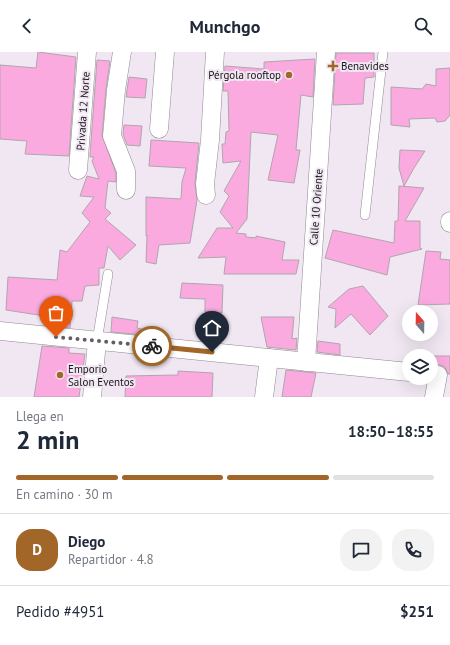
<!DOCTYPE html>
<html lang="es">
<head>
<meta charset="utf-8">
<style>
  :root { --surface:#fff; --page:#f2f2f3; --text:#1f2937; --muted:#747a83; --line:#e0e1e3; --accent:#a36629 }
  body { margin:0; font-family:"PT Sans",sans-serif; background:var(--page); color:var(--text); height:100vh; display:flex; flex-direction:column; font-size:15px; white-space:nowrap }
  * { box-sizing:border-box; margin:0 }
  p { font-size:13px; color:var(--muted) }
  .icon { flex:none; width:22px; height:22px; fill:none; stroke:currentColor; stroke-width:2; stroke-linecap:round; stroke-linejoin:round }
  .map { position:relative; height:345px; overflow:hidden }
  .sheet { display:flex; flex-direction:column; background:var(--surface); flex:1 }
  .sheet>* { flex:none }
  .needle { width:26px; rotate:340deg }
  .controls { position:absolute; left:402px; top:253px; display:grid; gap:8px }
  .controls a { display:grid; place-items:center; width:36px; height:36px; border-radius:50%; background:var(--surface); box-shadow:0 4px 16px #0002; font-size:20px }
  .pin { position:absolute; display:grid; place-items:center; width:34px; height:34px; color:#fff; margin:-41px -17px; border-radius:50% 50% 50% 0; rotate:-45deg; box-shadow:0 0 4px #0007 }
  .pin .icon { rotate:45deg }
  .courier { position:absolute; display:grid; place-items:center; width:40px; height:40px; margin:-20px; border:3px solid #a36629; border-radius:50%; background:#fff; color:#222; box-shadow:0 1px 5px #0007 }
  .overview em { font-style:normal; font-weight:700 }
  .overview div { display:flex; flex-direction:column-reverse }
  .overview { display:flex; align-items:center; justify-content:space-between; height:68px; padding:0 16px }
  h1 { font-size:26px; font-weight:700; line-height:30px }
  .bar { display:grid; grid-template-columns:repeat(4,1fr); gap:6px 4px; align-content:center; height:48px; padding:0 16px }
  .bar i { height:5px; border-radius:3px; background:var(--line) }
  .bar .current { background:var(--accent) }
  .bar p { grid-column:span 4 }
  .line { display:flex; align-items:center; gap:10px; padding:0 16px; border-top:1px solid var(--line) }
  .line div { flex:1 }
  .round { display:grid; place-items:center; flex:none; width:42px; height:42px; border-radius:16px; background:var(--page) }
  header { display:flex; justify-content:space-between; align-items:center; height:52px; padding:0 16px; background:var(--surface); font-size:18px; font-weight:700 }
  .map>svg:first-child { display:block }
  .building { fill:#faaade; stroke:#b1a5ad }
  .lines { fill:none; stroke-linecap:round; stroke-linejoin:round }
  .lane-casing { stroke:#908892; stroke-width:10 }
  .street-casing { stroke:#908892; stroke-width:19 }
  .lane { stroke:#fff; stroke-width:9 }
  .street { stroke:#fff; stroke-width:18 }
  .done { stroke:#635e64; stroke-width:4; stroke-dasharray:0 7.2 }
  .route { stroke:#a36629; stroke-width:5 }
  .poi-dot { fill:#a36629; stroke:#f0e7f2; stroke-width:1.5 }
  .labels { text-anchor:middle; stroke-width:4; stroke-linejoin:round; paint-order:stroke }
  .poi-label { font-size:11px; fill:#171417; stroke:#f0e7f2; text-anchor:start }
  .street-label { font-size:11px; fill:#171417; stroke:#f0e7f2 }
</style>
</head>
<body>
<header><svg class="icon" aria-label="back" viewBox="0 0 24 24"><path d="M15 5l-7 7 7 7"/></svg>Munchgo<svg class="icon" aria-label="search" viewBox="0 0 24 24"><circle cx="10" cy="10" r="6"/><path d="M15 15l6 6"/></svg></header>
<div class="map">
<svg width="450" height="345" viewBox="0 0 450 345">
  <rect width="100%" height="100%" fill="#f0e7f2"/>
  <!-- building -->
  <g class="building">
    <polygon points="38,0 76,5 69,104 25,102 27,89 0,87 0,13 36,16"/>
    <polygon points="336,1 374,1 374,25 365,26 363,52 333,53"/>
    <polygon points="315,7 313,45 301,43 296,98 300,98 294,131 268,128 278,83 251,80 247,167 236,181 246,182 246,185 256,186 256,184 285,190 282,208 299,208 296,222 224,222 226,205 198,206 217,176 233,176 220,160 229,144 224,139 241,109 223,111 222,92 225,92 226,80 229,79 228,39 223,39 225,14 264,17 264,10"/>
    <polygon points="97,8 110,9 106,37 102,83 116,121 116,130 108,129 105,156 111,161 105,167 136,193 120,208 108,194 104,216 99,216 99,233 85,234 82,249 72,249 70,276 44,273 45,264 6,258 8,225 57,228 60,198 67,200 90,170 82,161 94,145 80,144 87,124 99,127 92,109 94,105 90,105 90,103"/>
    <polygon points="450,16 450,63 445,69 437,70 435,66 409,67 410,75 391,73 391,35 422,37 426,32 436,34 436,17"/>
    <polygon points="129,25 147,27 145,46 126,45"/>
    <polygon points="124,73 142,74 140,94 127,93 123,82"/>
    <polygon points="151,88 199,91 195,131 197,148 190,191 159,193 156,212 146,210 147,183 146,184 146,145 181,147 182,130 186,116 149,114"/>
    <polygon points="400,98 425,99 414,116 404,134 399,116"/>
    <polygon points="399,134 424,136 405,169 420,169 420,196 422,197 390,205 387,223 325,206 333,178 394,191 395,169 398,169"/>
    <polygon points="426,199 441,200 440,207 450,208 450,252 418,253"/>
    <polygon points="182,231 223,233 222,261 205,260 205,247 180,246"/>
    <polygon points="363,234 388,264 370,283 351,262 335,276 336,257 328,255 349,237"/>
    <polygon points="112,265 138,269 137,276 145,278 145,283 111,280"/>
    <polygon points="261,265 294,265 292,287 297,286 296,298 267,295"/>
    <polygon points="318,289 340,292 340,303 317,300"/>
    <polygon points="42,294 69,296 69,301 85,302 79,345 34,345"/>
    <polygon points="431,304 450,304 450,322 448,322 445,315 440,313 435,313 431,315"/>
    <polygon points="286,318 316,321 311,345 282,345"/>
    <polygon points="178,319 213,321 212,345 125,345 126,324 178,323"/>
  </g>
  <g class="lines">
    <!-- lane casing -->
    <g class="lane-casing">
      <g id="lane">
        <polyline points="365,163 383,0"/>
        <polyline points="97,289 108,222"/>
      </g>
    </g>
    <!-- street casing -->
    <g class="street-casing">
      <g id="street">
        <polyline points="122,0 116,38 112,84 126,119 126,138"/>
        <polyline points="159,77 165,0"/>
        <polyline points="78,118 87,0"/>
        <polyline points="206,143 205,132 210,88 215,0"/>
        <polyline points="450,171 450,169"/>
        <polyline points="0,279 409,320"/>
        <polyline points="306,310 326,0"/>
        <polyline points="92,345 97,289"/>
        <polyline points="264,345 269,306"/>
        <polyline points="434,345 438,323"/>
      </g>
    </g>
    <!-- lane -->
    <use href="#lane" class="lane"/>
    <!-- street -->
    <use href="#street" class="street"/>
  </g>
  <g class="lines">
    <!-- done -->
    <polyline class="done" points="56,285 152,294"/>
    <!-- route -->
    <polyline class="route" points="152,294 212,300"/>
  </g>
  <!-- markers -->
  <g class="poi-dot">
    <path d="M331 8h4v4h4v4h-4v4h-4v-4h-4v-4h4z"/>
    <circle cx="289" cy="23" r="4"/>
    <circle cx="60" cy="323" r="4"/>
  </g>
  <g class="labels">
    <!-- poi labels -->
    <g class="poi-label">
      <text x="341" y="18">Benavides</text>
      <text x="281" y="27" text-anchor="end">Pérgola rooftop</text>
      <text x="68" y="321">Emporio<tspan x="68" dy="13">Salon Eventos</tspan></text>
    </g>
    <!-- street labels -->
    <g class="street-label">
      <text transform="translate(83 59) rotate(-86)" y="4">Privada 12 Norte</text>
      <text transform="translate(316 155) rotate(-86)" y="4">Calle 10 Oriente</text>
    </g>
  </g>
</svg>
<div class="controls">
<a><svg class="needle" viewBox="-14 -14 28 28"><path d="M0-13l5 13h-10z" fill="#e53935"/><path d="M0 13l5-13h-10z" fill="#747a83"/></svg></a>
<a><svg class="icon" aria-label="layers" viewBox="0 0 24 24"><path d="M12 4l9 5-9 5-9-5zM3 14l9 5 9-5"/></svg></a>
</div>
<div class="pin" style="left:56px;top:285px;background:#ea580c"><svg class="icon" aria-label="bag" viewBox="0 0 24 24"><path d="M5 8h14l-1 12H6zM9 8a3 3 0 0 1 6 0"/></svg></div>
<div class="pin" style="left:212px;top:300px;background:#1f2937"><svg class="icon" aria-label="home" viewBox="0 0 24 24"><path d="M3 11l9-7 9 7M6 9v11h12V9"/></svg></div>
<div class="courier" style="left:152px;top:294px"><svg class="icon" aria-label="bike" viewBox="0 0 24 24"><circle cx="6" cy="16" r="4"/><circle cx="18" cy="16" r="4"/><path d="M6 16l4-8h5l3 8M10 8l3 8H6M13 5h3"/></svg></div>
</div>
<section class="sheet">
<div class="overview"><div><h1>2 min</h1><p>Llega en</p></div><em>18:50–18:55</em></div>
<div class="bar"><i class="current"></i><i class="current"></i><i class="current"></i><i></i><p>En camino · 30 m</p></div>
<div class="line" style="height:72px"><b class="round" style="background:var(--accent);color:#fff">D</b><div><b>Diego</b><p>Repartidor · 4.8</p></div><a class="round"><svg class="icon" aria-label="chat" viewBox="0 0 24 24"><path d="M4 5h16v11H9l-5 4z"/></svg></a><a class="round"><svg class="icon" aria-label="phone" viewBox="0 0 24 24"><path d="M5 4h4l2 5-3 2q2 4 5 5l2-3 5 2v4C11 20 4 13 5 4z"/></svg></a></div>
<div class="line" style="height:52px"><div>Pedido #4951</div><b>$251</b></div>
</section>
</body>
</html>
